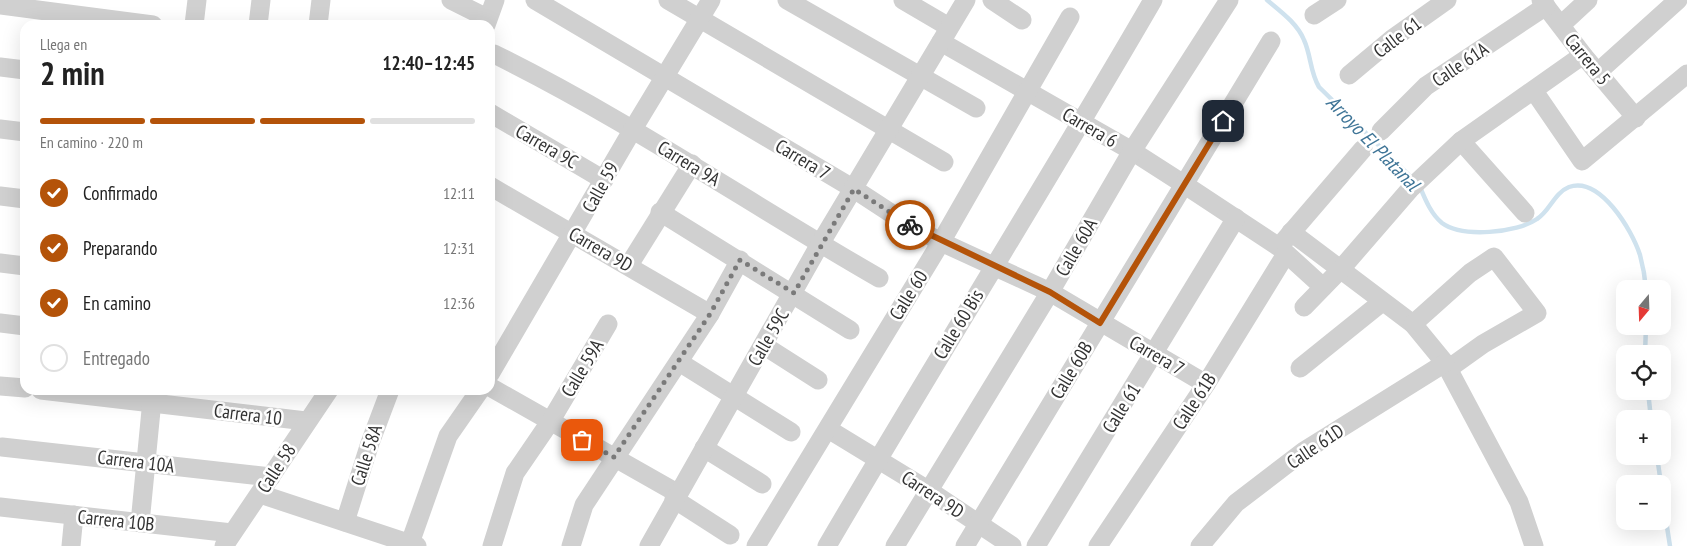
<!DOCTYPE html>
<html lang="es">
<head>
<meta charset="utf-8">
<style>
  :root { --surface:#fff; --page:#f6f6f6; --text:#222; --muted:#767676; --line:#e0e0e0; --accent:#b45309 }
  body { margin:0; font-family:"PT Sans Narrow",sans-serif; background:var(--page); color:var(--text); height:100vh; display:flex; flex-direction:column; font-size:19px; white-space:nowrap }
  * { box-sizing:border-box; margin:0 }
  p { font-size:16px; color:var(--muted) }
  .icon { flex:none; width:28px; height:28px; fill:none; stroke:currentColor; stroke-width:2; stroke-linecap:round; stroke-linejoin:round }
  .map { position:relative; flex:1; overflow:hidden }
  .details { position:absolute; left:20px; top:20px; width:475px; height:375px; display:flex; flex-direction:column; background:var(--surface); border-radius:15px; box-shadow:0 5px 20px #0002 }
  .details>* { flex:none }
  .needle { width:32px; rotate:199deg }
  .fabs { position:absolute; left:1616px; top:280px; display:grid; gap:10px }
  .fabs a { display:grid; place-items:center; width:55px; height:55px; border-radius:10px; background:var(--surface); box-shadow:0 5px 20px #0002; font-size:25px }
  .pin { position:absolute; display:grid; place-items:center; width:42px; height:42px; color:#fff; margin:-21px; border-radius:10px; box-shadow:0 2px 8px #0006 }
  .courier { position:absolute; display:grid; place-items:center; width:50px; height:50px; margin:-25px; border:4px solid #b45309; border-radius:50%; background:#fff; color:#222; box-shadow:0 1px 6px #0007 }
  .head em { font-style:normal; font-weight:700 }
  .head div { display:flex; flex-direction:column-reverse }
  .head { display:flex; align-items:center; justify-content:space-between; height:85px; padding:0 20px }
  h1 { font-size:32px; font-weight:700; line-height:38px }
  .bar { display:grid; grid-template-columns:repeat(4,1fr); gap:8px 5px; align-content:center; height:60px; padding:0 20px }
  .bar i { height:6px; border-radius:4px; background:var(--line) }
  .bar .active { background:var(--accent) }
  .bar p { grid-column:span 4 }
  ol { padding:0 20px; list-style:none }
  li { display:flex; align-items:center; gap:15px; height:55px }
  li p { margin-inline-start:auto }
  li .icon { padding:5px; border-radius:50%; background:var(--accent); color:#fff; stroke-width:4 }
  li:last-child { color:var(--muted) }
  li i { width:28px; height:28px; border:2px solid var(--line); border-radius:50% }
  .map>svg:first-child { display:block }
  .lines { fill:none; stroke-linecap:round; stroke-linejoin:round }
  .stream { stroke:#cfe2ee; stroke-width:4.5 }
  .minor { stroke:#d0d0d0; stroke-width:19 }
  .done { stroke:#7a7a7a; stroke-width:5; stroke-dasharray:0 9 }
  .route { stroke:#b45309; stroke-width:6 }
  .labels { text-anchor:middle; stroke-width:5; stroke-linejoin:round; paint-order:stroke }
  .street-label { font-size:19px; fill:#333; stroke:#fff }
  .water-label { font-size:20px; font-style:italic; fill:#3f7597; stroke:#fff }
</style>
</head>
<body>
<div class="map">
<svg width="1687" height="546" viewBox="0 0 1687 546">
  <rect width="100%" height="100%" fill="#fff"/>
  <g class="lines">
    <!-- stream -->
    <g class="stream">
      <path d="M1267,0C1280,11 1297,23 1304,40C1311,55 1310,72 1319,87L1413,179"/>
      <path d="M1420,187C1425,199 1431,214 1442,223C1462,238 1517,233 1537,219C1550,211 1554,193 1569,187C1600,176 1632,230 1640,255C1643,266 1645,277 1646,289"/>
      <polyline points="1645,354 1646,326"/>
      <polyline points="1648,391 1651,419"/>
      <polyline points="1657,456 1661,484"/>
      <polyline points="1662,495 1670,546"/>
    </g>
    <!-- minor -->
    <g class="minor">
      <polyline points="451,0 487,18"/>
      <polyline points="535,0 854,189 906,223 941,242 1050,292 1206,384"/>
      <polyline points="668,0 944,162"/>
      <polyline points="787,0 976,108"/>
      <polyline points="903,0 949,27"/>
      <polyline points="992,0 1022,20"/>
      <polyline points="1541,0 1583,55 1636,118"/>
      <polyline points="0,5 153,25"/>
      <polyline points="1314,15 1337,0"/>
      <polyline points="194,25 197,0"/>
      <polyline points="258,25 261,0"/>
      <polyline points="318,25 321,0"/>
      <polyline points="486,25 495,0"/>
      <polyline points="1561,25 1588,0"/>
      <polyline points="941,42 1132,151 1185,185 1279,247 1323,287"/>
      <path d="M494,54C628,120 750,204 879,278"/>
      <polyline points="0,67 25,70"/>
      <polyline points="1598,72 1678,0"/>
      <polyline points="1349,75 1392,39 1447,0"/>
      <polyline points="1534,91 1582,161 1687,74"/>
      <polyline points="490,113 604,180"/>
      <polyline points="0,129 25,132"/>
      <polyline points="1381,131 1426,86 1546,6"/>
      <polyline points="1461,141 1525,213"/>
      <polyline points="490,186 710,314"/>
      <polyline points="0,196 25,199"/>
      <polyline points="660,212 850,330"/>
      <polyline points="1291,232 1413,324 1445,363 1519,502 1534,546"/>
      <polyline points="1284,241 1363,149"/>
      <polyline points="0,263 25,266"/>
      <polyline points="629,265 692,164"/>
      <polyline points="1304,307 1340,270 1411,188 1461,141 1583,55"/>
      <polyline points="0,323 25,326"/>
      <polyline points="1413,324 1470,273 1494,257 1537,313 1483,344 1448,369"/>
      <polyline points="763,345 818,380"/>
      <polyline points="679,362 791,432"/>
      <polyline points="1300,368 1382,302"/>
      <polyline points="490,374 633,129 711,0"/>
      <polyline points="0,386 25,388"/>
      <polyline points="490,387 677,493"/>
      <polyline points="41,390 306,421"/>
      <polyline points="828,429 928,490 1012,546"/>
      <polyline points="2,447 271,477"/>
      <polyline points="704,448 762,484"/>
      <polyline points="260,494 417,546"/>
      <polyline points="674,499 730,535"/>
      <polyline points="0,507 232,533"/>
      <polyline points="345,522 370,443 390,390"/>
      <polyline points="140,523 153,390"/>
      <polyline points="71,546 74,515"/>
      <polyline points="224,546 329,390"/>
      <polyline points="409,546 448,436 480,390"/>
      <polyline points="492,546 515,473 550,422 608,324"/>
      <polyline points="571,546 584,505 710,314 740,260"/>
      <polyline points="649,546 820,244 966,0"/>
      <polyline points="756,546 941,242 1070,17"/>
      <path d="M827,546C934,363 1047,183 1153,0"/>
      <polyline points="895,546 1050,292 1132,151 1229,0"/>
      <polyline points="965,546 1271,41"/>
      <polyline points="1036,546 1236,218"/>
      <polyline points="1098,546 1206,384 1286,254"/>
      <polyline points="1200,546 1236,503 1304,451 1445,363"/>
    </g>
  </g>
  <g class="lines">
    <!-- done -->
    <polyline class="done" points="582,440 614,457 710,314 740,260 794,293 854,189 910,225"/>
    <!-- route -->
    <polyline class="route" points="910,225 1050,292 1100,323 1223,121"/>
  </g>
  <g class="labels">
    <!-- street labels -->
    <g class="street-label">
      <text transform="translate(1397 37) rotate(-37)" y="7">Calle 61</text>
      <text transform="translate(1588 59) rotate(51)" y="7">Carrera 5</text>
      <text transform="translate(1460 64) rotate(-34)" y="7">Calle 61A</text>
      <text transform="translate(1090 127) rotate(30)" y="7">Carrera 6</text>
      <text transform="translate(547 146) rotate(30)" y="7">Carrera 9C</text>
      <text transform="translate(803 159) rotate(31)" y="7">Carrera 7</text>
      <text transform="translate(689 163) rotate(31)" y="7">Carrera 9A</text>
      <text transform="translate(600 187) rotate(-61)" y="7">Calle 59</text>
      <text transform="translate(1076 247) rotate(-60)" y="7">Calle 60A</text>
      <text transform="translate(601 249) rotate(30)" y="7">Carrera 9D</text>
      <text transform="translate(908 295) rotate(-58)" y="7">Calle 60</text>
      <text transform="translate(958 324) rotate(-59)" y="7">Calle 60 Bis</text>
      <text transform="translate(768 337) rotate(-60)" y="7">Calle 59C</text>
      <text transform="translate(1157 355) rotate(30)" y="7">Carrera 7</text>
      <text transform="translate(582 368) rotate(-59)" y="7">Calle 59A</text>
      <text transform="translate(1071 370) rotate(-59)" y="7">Calle 60B</text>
      <text transform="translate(1194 401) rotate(-57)" y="7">Calle 61B</text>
      <text transform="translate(1121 408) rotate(-58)" y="7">Calle 61</text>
      <text transform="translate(248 414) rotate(7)" y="7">Carrera 10</text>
      <text transform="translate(1315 446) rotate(-34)" y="7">Calle 61D</text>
      <text transform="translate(366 455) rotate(-72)" y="7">Calle 58A</text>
      <text transform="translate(136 461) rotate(7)" y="7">Carrera 10A</text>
      <text transform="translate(276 468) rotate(-57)" y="7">Calle 58</text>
      <text transform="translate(933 494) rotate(33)" y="7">Carrera 9D</text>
      <text transform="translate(116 520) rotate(6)" y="7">Carrera 10B</text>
    </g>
    <!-- water labels -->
    <g class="water-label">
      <text transform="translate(1373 143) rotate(46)" y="7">Arroyo El Platanal</text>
    </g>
  </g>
</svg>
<div class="fabs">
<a><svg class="needle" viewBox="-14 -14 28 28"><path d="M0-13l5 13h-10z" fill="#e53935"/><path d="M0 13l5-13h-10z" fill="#767676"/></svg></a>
<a><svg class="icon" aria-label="locate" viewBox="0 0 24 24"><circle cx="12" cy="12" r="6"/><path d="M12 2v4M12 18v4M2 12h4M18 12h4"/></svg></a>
<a>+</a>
<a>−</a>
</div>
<div class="pin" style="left:582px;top:440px;background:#ea580c"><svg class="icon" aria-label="bag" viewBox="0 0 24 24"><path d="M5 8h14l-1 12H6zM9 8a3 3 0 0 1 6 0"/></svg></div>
<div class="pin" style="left:1223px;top:121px;background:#1f2937"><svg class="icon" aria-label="home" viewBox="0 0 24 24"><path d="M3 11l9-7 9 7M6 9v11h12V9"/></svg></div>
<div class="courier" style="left:910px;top:225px"><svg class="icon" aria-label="bike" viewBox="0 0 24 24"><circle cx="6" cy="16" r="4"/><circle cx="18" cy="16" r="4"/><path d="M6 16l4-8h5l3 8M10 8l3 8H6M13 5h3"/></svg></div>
<section class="details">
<div class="head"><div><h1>2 min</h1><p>Llega en</p></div><em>12:40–12:45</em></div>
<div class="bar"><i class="active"></i><i class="active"></i><i class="active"></i><i></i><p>En camino · 220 m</p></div>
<ol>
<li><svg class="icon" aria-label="check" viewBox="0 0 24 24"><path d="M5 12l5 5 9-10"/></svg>Confirmado<p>12:11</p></li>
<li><svg class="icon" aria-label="check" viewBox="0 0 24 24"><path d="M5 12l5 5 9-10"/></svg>Preparando<p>12:31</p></li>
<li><svg class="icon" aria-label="check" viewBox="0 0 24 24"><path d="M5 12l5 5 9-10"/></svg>En camino<p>12:36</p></li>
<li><i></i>Entregado</li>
</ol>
</section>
</div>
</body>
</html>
